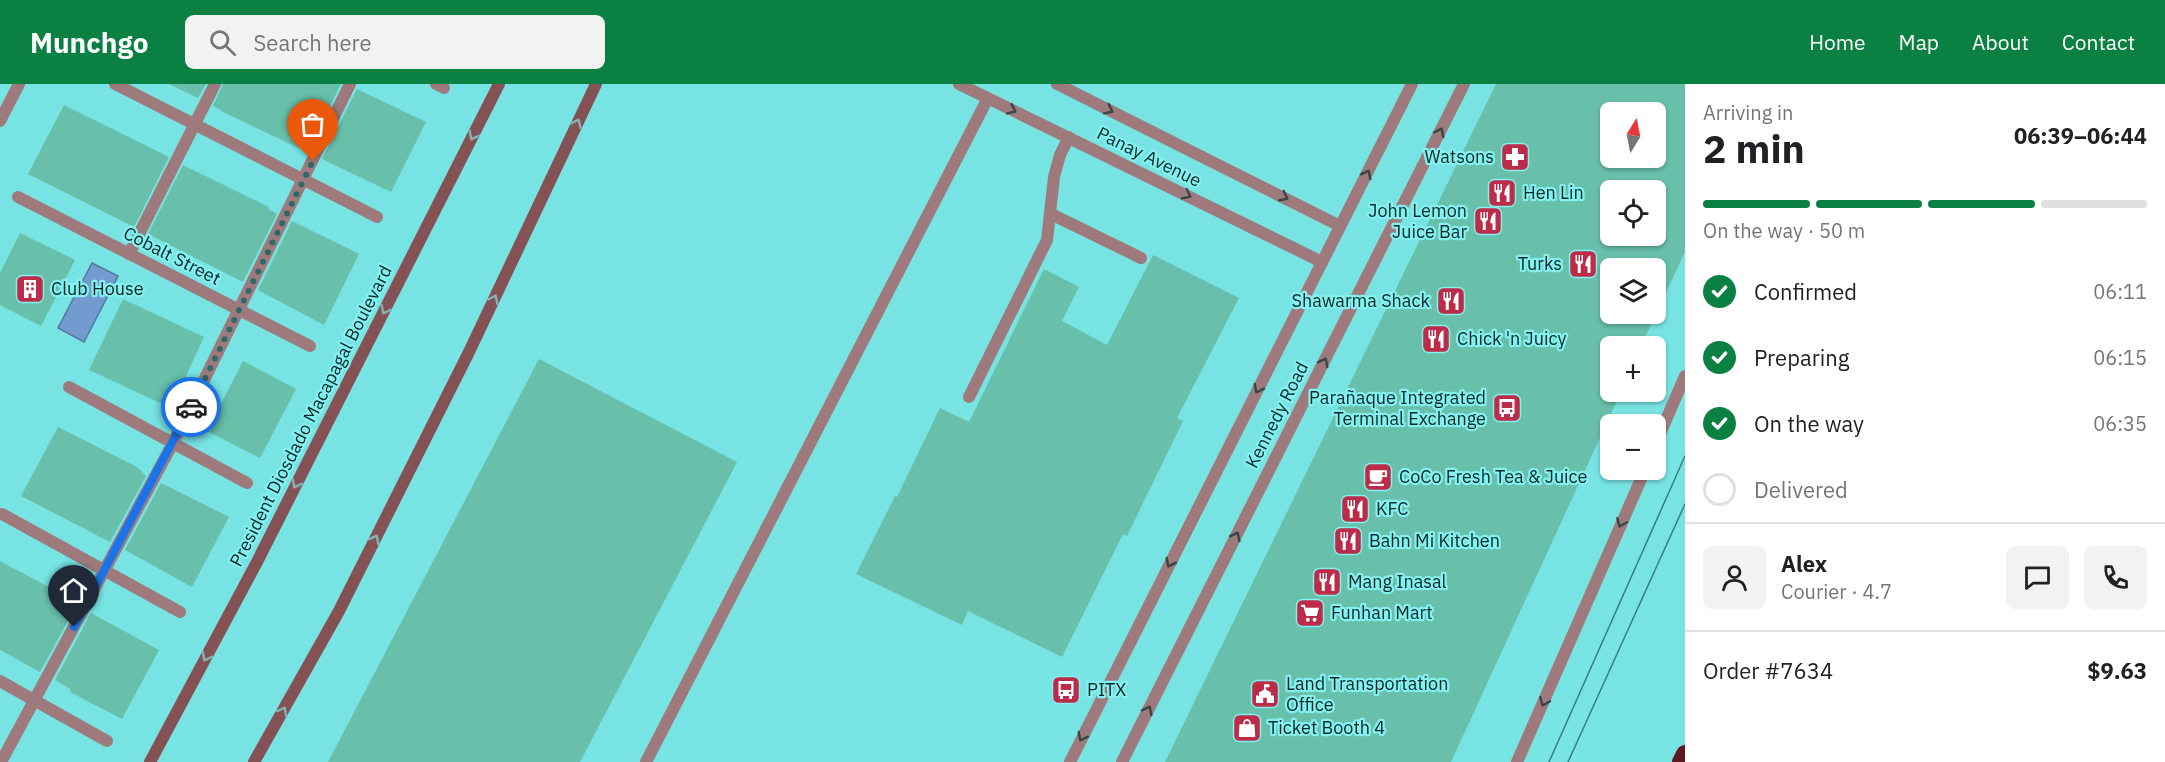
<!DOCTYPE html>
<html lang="en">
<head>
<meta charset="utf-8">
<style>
  :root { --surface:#fff; --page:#f2f2f2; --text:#202124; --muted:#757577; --line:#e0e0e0; --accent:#0b8043 }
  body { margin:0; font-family:"IBM Plex Sans",sans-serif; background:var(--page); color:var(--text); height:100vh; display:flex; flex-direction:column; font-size:22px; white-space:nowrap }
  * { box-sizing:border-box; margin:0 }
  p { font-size:20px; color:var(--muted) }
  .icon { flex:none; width:33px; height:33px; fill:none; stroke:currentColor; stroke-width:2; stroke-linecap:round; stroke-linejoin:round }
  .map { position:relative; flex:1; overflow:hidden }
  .panel { display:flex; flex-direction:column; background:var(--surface); width:480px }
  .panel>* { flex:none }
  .needle { width:39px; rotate:10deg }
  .buttons { position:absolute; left:1600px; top:18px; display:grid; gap:12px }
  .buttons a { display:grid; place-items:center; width:66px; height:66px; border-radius:9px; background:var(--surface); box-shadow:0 2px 4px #0004; font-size:30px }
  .pin { position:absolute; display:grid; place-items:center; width:51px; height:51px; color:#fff; margin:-62px -26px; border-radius:50% 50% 50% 0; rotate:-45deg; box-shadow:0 0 6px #0007 }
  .pin .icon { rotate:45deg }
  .courier { position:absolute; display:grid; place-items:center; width:60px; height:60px; margin:-30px; border:4px solid #1a73e8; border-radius:50%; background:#fff; color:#222; box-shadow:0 2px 8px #0007 }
  .overview em { font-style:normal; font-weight:700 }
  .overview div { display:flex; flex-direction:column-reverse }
  .overview { display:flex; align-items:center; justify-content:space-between; height:102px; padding:0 18px }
  h1 { font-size:39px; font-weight:700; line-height:45px }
  .bar { display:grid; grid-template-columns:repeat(4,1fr); gap:9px 6px; align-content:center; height:72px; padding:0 18px }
  .bar i { height:8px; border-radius:4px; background:var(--line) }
  .bar .selected { background:var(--accent) }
  .bar p { grid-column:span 4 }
  .line { display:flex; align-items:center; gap:15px; padding:0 18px; border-top:2px solid var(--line) }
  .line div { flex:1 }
  .round { display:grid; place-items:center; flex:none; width:63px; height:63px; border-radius:9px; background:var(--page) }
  ol { padding:0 18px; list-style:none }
  li { display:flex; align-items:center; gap:18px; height:66px }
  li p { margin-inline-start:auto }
  li .icon { padding:6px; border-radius:50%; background:var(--accent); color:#fff; stroke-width:4 }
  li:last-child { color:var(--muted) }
  li i { width:33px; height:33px; border:3px solid var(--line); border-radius:50% }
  header { display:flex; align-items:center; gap:36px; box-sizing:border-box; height:84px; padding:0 30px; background:var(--accent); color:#fff }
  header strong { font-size:28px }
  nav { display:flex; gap:33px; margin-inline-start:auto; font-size:21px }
  .search { width:420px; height:54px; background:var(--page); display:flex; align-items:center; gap:15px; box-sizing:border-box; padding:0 21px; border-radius:9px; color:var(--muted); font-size:22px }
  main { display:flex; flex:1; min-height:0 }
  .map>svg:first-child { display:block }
  .water { fill:#739bd0; stroke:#52799e; stroke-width:1.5 }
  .building { fill:#68bfaa; fill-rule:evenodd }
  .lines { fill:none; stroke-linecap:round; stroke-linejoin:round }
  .lane { stroke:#9e7a7c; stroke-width:12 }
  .street { stroke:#9e7a7c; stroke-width:12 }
  .secondary { stroke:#845255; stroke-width:12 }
  .highway { stroke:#5d1823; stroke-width:18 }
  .tram { stroke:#387e7e; stroke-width:1.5 }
  .oneway { stroke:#3a4546 }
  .oneway2 { stroke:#85b1b2 }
  .done { stroke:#2c6a6a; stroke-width:6; stroke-dasharray:0 10.8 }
  .route { stroke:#1a73e8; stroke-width:8 }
  .labels { text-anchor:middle; stroke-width:4.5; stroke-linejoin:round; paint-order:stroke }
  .street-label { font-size:18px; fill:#042929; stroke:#85f0f0 }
  .poi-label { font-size:18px; fill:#042929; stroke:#85f0f0; text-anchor:start }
</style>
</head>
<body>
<header>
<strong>Munchgo</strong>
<div class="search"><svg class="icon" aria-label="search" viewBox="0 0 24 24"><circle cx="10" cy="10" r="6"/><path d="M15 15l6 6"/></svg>Search here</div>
<nav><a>Home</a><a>Map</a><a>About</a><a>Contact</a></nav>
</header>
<main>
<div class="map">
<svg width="1685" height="678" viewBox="0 0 1685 678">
  <rect width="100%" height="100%" fill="#77e3e3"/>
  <!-- water -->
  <polygon class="water" points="92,179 118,192 84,258 58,244"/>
  <!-- building -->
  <g class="building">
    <polygon points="169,0 206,0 198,14"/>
    <polygon points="223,0 341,0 307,68 221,27 221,26 213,22"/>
    <path d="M1496,0H1685V168L1641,262H1611V308H1621L1451,678H1165ZM1611,28H1656V74H1611ZM1611,106H1656V152H1611ZM1611,184H1656V230H1611Z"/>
    <polygon points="357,5 426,38 391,108 322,75"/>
    <polygon points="64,21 169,73 134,143 28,90"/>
    <polygon points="183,81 269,123 268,125 277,130 243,198 148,150"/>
    <polygon points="292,137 359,170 324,241 258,206"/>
    <polygon points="20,149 75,176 41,242 0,221 0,189"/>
    <polygon points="1153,171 1239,214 1177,334 1183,337 1127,452 1123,450 1062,573 968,527 962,541 856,490 895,412 897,413 940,324 969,338 1044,185 1079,203 1062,237 1107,261"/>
    <polygon points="123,215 204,253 171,324 89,286"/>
    <polygon points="539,275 737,378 580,678 328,678"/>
    <polygon points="243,277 296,305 260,374 207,347"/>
    <polygon points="58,343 137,383 146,392 110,458 21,412"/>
    <polygon points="161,399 229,433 192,503 125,466"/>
    <polygon points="0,477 69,514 67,517 76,522 40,588 0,566"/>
    <polygon points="91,529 159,566 122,635 70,608 71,605 55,596"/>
  </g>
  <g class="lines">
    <!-- lane -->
    <g class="lane">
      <polyline points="115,0 377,133"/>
      <polyline points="436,0 444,4"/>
      <polyline points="18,113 310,262"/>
      <polyline points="1051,130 1141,174"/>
      <polyline points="129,170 215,0"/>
      <polyline points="69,303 247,399"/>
      <polyline points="969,313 1047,156 1054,93 1060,71 1069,53"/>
      <polyline points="2,430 180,528"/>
      <polyline points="0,597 107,657"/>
      <polyline points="1,678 173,359 350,0"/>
      <polyline points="646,678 988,14"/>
    </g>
    <!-- street -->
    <g class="street">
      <polyline points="959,0 1322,178"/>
      <polyline points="1057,0 1340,142"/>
      <polyline points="0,37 19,0"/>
      <polyline points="1656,359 1685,292"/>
      <polyline points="1070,678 1412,0"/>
      <polyline points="1122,678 1464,0"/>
      <polyline points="1517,678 1645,386"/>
    </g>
    <!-- secondary -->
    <g class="secondary">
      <polyline points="150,678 258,476 499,0"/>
      <polyline points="254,678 339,527 469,268 596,0"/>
    </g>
    <!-- highway -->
    <polyline class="highway" points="1681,678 1685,670"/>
    <!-- tram -->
    <g class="tram">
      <polyline points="1549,678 1685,372"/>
      <polyline points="1568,678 1685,420"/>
    </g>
  </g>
  <!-- one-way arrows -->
  <defs><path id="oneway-chevron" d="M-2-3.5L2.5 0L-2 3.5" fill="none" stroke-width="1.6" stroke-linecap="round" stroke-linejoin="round" transform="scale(1.5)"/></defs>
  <g class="oneway">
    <use href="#oneway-chevron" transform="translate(1012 26) rotate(26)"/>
    <use href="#oneway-chevron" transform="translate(1109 26) rotate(27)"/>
    <use href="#oneway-chevron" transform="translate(1440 48) rotate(-63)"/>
    <use href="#oneway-chevron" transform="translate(1367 90) rotate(-63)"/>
    <use href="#oneway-chevron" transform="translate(1187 111) rotate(26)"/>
    <use href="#oneway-chevron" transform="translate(1284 113) rotate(27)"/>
    <use href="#oneway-chevron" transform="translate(1324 278) rotate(-63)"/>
    <use href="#oneway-chevron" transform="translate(1258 305) rotate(117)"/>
    <use href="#oneway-chevron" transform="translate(1621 439) rotate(113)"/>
    <use href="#oneway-chevron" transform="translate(1236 452) rotate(-63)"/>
    <use href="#oneway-chevron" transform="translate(1170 479) rotate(117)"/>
    <use href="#oneway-chevron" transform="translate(1544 618) rotate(113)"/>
    <use href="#oneway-chevron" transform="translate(1148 626) rotate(-63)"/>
    <use href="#oneway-chevron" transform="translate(1082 653) rotate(117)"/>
  </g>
  <g class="oneway2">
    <use href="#oneway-chevron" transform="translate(577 39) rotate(-65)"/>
    <use href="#oneway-chevron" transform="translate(473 52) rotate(117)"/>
    <use href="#oneway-chevron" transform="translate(494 215) rotate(-65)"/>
    <use href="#oneway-chevron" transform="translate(385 226) rotate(117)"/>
    <use href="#oneway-chevron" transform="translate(296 400) rotate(117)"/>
    <use href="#oneway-chevron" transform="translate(375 455) rotate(-63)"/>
    <use href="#oneway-chevron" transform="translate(206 573) rotate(118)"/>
    <use href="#oneway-chevron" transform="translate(283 627) rotate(-61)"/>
  </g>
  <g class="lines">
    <!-- done -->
    <polyline class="done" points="191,323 313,77"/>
    <!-- route -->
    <polyline class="route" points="74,543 191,323"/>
  </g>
  <!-- icons -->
  <defs>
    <g id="pharmacy-square" transform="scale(1.5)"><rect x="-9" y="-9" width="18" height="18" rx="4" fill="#bc2b47" stroke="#85f0f0"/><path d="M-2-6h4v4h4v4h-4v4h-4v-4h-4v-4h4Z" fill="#fff"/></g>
    <g id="restaurant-square" transform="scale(1.5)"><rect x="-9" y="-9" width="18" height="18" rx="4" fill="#bc2b47" stroke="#85f0f0"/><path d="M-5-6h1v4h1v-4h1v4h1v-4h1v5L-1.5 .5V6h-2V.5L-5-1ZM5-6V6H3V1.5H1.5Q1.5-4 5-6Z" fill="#fff"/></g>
    <g id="building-square" transform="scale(1.5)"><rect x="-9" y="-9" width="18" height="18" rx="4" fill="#bc2b47" stroke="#85f0f0"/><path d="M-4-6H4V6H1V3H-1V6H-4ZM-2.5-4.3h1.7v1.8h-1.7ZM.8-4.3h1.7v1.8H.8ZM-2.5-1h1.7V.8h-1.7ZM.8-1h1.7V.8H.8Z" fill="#fff"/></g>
    <g id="bus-square" transform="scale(1.5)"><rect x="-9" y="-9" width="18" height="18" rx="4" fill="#bc2b47" stroke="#85f0f0"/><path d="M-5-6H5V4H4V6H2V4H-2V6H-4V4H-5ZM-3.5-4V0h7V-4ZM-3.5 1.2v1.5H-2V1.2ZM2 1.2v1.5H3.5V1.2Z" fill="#fff"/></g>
    <g id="cafe-square" transform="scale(1.5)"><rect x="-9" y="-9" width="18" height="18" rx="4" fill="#bc2b47" stroke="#85f0f0"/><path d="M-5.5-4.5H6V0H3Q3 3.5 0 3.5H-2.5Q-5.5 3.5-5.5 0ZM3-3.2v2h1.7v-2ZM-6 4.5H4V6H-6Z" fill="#fff"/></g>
    <g id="supermarket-square" transform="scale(1.5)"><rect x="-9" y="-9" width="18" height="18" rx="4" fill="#bc2b47" stroke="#85f0f0"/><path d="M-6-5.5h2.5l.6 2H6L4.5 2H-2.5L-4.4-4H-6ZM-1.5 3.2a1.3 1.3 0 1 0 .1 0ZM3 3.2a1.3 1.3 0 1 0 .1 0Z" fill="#fff"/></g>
    <g id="civic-square" transform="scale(1.5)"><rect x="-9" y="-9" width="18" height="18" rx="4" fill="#bc2b47" stroke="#85f0f0"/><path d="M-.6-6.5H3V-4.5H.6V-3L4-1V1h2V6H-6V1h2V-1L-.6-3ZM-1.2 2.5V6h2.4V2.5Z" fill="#fff"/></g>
    <g id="shop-square" transform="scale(1.5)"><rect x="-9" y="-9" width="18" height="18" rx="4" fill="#bc2b47" stroke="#85f0f0"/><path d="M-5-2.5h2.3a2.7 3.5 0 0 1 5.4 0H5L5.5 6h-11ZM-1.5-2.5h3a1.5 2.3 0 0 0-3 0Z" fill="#fff"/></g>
  </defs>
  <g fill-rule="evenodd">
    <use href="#pharmacy-square" x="1515" y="73"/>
    <use href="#restaurant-square" x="1502" y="109"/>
    <use href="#restaurant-square" x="1488" y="137"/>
    <use href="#restaurant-square" x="1583" y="180"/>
    <use href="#building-square" x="30" y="205"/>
    <use href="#restaurant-square" x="1451" y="217"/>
    <use href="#restaurant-square" x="1436" y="255"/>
    <use href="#bus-square" x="1507" y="324"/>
    <use href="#cafe-square" x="1378" y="393"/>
    <use href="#restaurant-square" x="1355" y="425"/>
    <use href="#restaurant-square" x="1348" y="457"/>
    <use href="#restaurant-square" x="1327" y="498"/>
    <use href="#supermarket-square" x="1310" y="529"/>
    <use href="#bus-square" x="1066" y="606"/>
    <use href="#civic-square" x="1265" y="610"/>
    <use href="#shop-square" x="1247" y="644"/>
  </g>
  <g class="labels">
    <!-- street labels -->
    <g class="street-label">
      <text transform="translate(1149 73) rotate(26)" y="6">Panay Avenue</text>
      <text transform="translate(172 172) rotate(27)" y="6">Cobalt Street</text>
      <text transform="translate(1277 331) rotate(-63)" y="6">Kennedy Road</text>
      <text transform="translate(311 332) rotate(-63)" y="6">President Diosdado Macapagal Boulevard</text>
    </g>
    <!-- poi labels -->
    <g class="poi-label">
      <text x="1494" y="79" text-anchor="end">Watsons</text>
      <text x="1523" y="115">Hen Lin</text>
      <text x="1467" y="133" text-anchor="end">John Lemon<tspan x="1467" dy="21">Juice Bar</tspan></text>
      <text x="1562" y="186" text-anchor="end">Turks</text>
      <text x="51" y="211">Club House</text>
      <text x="1430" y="223" text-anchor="end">Shawarma Shack</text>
      <text x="1457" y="261">Chick 'n Juicy</text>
      <text x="1486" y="320" text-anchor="end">Parañaque Integrated<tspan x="1486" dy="21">Terminal Exchange</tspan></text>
      <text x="1399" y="399">CoCo Fresh Tea &amp; Juice</text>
      <text x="1376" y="431">KFC</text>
      <text x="1369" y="463">Bahn Mi Kitchen</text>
      <text x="1348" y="504">Mang Inasal</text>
      <text x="1331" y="535">Funhan Mart</text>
      <text x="1286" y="606">Land Transportation<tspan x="1286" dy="21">Office</tspan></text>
      <text x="1087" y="612">PITX</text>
      <text x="1268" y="650">Ticket Booth 4</text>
    </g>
  </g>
</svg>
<div class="buttons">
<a><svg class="needle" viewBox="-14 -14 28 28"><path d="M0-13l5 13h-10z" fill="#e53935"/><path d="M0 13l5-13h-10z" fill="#757577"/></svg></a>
<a><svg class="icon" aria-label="locate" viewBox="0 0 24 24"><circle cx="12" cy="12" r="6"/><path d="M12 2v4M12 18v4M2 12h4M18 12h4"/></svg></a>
<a><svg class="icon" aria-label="layers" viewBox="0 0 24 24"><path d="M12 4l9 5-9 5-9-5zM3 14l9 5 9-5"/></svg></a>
<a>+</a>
<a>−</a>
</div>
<div class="pin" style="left:313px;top:77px;background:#ea580c"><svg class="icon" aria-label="bag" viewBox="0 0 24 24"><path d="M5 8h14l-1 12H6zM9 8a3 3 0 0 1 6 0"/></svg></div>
<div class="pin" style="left:74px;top:543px;background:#1f2937"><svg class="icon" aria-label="home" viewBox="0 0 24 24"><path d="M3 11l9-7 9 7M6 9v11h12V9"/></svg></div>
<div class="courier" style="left:191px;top:323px"><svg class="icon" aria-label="car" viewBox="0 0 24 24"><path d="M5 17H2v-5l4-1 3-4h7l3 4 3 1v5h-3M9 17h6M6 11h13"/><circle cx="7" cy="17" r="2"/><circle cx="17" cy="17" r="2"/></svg></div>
</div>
<section class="panel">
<div class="overview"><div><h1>2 min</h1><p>Arriving in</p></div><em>06:39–06:44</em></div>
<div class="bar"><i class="selected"></i><i class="selected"></i><i class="selected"></i><i></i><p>On the way · 50 m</p></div>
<ol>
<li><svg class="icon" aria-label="check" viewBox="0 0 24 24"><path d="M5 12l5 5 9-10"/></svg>Confirmed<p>06:11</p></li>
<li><svg class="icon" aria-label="check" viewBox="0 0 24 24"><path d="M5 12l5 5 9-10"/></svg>Preparing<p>06:15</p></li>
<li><svg class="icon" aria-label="check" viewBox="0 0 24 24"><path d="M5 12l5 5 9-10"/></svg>On the way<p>06:35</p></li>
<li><i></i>Delivered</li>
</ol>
<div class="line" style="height:108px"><a class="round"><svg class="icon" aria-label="person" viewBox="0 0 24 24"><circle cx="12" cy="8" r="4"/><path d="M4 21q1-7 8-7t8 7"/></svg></a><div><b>Alex</b><p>Courier · 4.7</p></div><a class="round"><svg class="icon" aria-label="chat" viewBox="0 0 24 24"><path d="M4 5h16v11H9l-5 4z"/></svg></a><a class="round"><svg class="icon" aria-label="phone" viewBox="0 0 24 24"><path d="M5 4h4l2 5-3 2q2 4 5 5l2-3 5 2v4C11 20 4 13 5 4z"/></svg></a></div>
<div class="line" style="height:78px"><div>Order #7634</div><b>$9.63</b></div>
</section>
</main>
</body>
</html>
